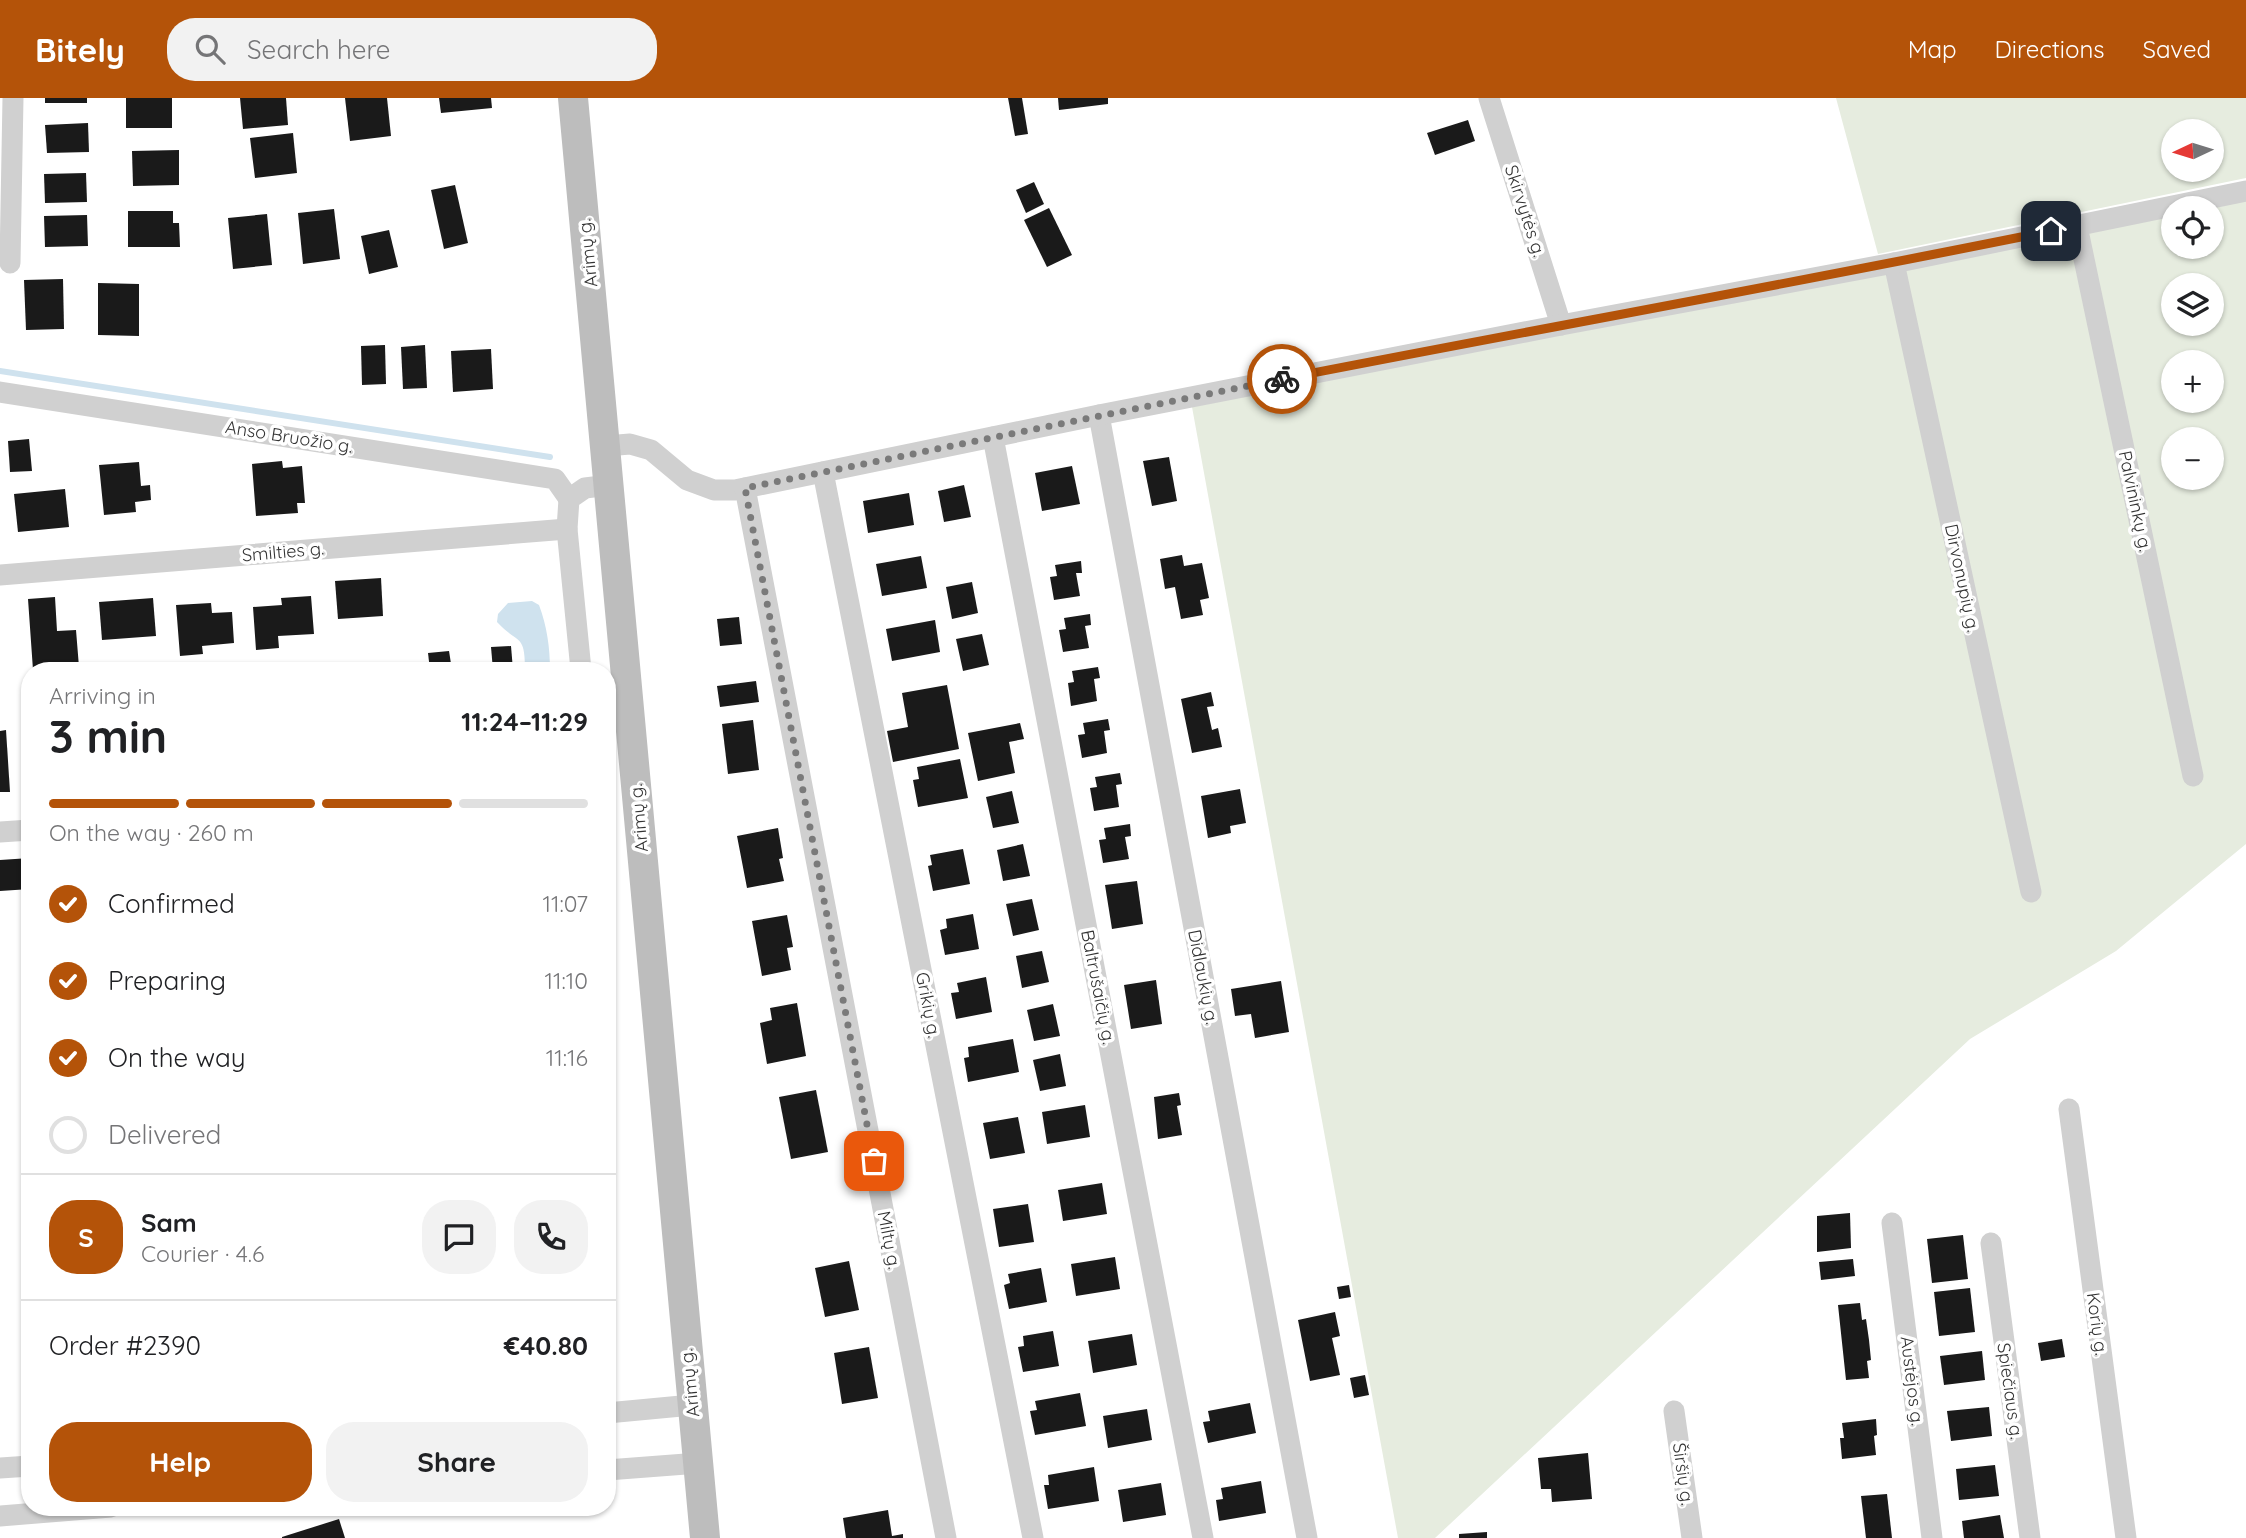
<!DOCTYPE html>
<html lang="en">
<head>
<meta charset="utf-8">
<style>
  :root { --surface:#fff; --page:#f2f2f2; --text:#202124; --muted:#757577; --line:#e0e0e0; --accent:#b45309 }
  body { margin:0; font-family:Quicksand,sans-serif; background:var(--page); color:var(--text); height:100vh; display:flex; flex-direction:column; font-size:26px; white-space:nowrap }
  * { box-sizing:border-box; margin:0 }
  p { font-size:23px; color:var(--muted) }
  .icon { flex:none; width:38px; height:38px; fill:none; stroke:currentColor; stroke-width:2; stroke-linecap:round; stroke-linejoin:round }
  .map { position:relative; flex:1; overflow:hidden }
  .drawer { position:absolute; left:21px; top:564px; width:595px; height:854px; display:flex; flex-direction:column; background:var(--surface); border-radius:28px; box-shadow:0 2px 5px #0004 }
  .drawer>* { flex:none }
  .needle { width:46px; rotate:266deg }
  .buttons { position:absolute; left:2161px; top:21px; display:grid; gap:14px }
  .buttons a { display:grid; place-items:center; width:63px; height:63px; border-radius:50%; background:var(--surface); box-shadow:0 2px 5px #0004; font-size:35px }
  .pin { position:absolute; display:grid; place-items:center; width:60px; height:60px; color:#fff; margin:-30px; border-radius:14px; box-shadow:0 4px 10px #0006 }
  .courier { position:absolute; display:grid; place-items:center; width:70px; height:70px; margin:-35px; border:5px solid #b45309; border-radius:50%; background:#fff; color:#222; box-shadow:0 2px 9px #0007 }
  .summary em { font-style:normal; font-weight:700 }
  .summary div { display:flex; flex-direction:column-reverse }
  .summary { display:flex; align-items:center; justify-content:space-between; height:119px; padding:0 28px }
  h1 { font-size:46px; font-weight:700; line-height:52px }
  .bar { display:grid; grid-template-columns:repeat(4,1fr); gap:10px 7px; align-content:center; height:84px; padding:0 28px }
  .bar i { height:9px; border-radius:5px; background:var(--line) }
  .bar .selected { background:var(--accent) }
  .bar p { grid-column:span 4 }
  .line { display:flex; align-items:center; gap:18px; padding:0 28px; border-top:2px solid var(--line) }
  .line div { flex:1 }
  .round { display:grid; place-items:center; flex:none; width:74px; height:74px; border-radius:28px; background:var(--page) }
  ol { padding:0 28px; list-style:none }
  li { display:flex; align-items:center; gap:21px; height:77px }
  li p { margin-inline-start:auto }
  li .icon { padding:7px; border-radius:50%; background:var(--accent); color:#fff; stroke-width:4 }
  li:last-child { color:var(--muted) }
  li i { width:38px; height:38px; border:4px solid var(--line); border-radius:50% }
  .action { display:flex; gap:14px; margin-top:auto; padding:14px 28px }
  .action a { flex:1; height:80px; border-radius:28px; background:var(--accent); color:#fff; font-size:28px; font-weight:700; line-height:80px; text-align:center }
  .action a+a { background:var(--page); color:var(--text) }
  header { display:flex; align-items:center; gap:42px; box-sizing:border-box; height:98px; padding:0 35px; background:var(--accent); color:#fff }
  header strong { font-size:33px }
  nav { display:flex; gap:38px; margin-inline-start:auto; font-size:24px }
  .search { width:490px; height:63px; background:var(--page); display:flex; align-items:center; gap:18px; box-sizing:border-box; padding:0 24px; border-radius:28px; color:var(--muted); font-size:26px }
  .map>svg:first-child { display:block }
  .green { fill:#e6ecdf; fill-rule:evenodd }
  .water { fill:#cfe2ee }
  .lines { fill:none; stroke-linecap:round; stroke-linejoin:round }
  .stream { stroke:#cfe2ee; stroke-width:6 }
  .building { fill:#1a1a1a }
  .minor { stroke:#d0d0d0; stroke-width:21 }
  .secondary { stroke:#bdbdbd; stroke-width:30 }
  .done { stroke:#7a7a7a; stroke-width:7; stroke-dasharray:0 12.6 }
  .route { stroke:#b45309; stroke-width:9 }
  .labels { text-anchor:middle; stroke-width:7; stroke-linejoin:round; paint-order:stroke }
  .street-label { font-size:18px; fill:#333; stroke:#fff }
</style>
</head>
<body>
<header>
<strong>Bitely</strong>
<div class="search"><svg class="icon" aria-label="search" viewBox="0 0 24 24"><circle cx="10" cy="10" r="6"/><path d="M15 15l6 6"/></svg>Search here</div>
<nav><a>Map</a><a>Directions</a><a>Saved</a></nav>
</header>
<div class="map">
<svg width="2246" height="1440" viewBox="0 0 2246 1440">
  <rect width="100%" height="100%" fill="#fff"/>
  <!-- green -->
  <g class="green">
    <path d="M1836,0H2246V80L1878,156ZM2174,33H2212V72H2174Z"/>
    <path d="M2246,99V746L2116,853L1970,941L1435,1440H1398L1192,309L2173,113L2174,149H2212V110ZM2174,187H2212V226H2174ZM2174,264H2212V303H2174ZM2174,341H2212V380H2174Z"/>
  </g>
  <!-- water -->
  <path class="water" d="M532,503L539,507C547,528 550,550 550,572H525C525,534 518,547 497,524L498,516L508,505Z"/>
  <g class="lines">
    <!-- stream -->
    <polyline class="stream" points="0,273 550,359"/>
  </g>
  <!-- building -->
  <g class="building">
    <rect x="45" y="0" width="42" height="5"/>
    <rect x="126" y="0" width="46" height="30"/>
    <polygon points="240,0 286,0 288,27 243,31"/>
    <polygon points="345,0 387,0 391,38 350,43"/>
    <polygon points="439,0 491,0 492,10 441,15"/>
    <polygon points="1008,0 1022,0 1028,36 1015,38"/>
    <polygon points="1058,0 1108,0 1108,6 1059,12"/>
    <polygon points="1468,22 1475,43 1435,57 1427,35"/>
    <polygon points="88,25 89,54 47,55 45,27"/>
    <polygon points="293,35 297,75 255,80 250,40"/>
    <polygon points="179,52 179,87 133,88 132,53"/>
    <polygon points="86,75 87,104 45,105 44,76"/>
    <polygon points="1034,84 1044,106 1026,115 1016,92"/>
    <polygon points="455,87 468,145 444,151 431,92"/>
    <polygon points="1049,110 1072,157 1047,169 1024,122"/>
    <polygon points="334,111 340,161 303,166 298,115"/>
    <polygon points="128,113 173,113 173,125 179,125 180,149 128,149"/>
    <polygon points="267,116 272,167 233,171 228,120"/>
    <polygon points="87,117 88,148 45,149 44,118"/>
    <polygon points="389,132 398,169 369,176 361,138"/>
    <polygon points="63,181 64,231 26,232 24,182"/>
    <polygon points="98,185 139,186 139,238 98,237"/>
    <polygon points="385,247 386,286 362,287 361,248"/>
    <polygon points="425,247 427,290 403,291 401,249"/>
    <polygon points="491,251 493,291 453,294 451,253"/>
    <polygon points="29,341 32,373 10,374 8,343"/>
    <polygon points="1169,359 1177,403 1152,408 1143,363"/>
    <polygon points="282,363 283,370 302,368 305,405 297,405 298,415 256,418 252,366"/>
    <polygon points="139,364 141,388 150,387 151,402 135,404 136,414 104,417 99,367"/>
    <polygon points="1072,368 1080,406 1042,413 1035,375"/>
    <polygon points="964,387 971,419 944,424 938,393"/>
    <polygon points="65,391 69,429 18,434 14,396"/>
    <polygon points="909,395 914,427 868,435 863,403"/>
    <polygon points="1182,457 1184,468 1202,465 1209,500 1200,502 1203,517 1181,521 1175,489 1165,491 1160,461"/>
    <polygon points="921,458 927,490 882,498 876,466"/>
    <polygon points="1081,463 1082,475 1076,475 1080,498 1054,502 1050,479 1057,478 1055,467"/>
    <polygon points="381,480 383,518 338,521 335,483"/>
    <polygon points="972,484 978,515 952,521 946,489"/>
    <polygon points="311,498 314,536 278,538 279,550 256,552 253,509 282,507 281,500"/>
    <polygon points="55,499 57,533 76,532 79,569 33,572 28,501"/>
    <polygon points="153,500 156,538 102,542 99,504"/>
    <polygon points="211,505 212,515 232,514 234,545 202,548 203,556 180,558 176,507"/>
    <polygon points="1090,516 1091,527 1085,528 1089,550 1063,554 1059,532 1066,531 1064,520"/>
    <polygon points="739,519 742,546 720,548 717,521"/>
    <polygon points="935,522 940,554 892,563 886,531"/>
    <polygon points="982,536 989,567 963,573 956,541"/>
    <polygon points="511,548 513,572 493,572 491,549"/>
    <polygon points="449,553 452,572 430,572 428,555"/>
    <polygon points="1098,569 1100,580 1094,581 1097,603 1071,608 1068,585 1074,584 1072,573"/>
    <polygon points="756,583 759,604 720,609 717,588"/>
    <polygon points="947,587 959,651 893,664 887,633 908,629 902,595"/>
    <polygon points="1211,594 1214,608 1207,609 1212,632 1218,630 1222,649 1192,655 1181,601"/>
    <polygon points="1108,621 1110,632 1104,633 1107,655 1082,660 1078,637 1085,636 1083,625"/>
    <polygon points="753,622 759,672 728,676 722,626"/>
    <polygon points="1020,625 1024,641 1009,644 1015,675 978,683 968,635"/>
    <polygon points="6,632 10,694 0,694 0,633"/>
    <polygon points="960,661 968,700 918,709 913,682 919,681 917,669"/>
    <polygon points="1120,675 1122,686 1116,687 1119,709 1094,713 1090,690 1097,689 1095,679"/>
    <polygon points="1240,691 1246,725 1230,728 1231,735 1208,740 1201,698"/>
    <polygon points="1012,693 1019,725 993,730 986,699"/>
    <polygon points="1130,726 1131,738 1125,739 1129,761 1103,765 1099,742 1106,741 1104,730"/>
    <polygon points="778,730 783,760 779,761 784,783 747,790 737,738"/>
    <polygon points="1023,746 1030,778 1003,783 997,752"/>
    <polygon points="963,751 970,786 933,793 928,768 932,767 930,757"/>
    <polygon points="30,760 30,791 0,793 0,762"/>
    <polygon points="1137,783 1143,826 1112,831 1105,787"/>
    <polygon points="1032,801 1039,832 1013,838 1006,806"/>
    <polygon points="973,816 979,851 945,857 940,832 947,830 946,821"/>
    <polygon points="787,817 793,849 787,850 791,872 762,878 752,823"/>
    <polygon points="1042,853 1049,884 1022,890 1016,858"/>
    <polygon points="986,879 992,914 956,921 951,895 959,894 957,885"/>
    <polygon points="1156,882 1162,926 1131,931 1124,887"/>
    <polygon points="1281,883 1289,934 1255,940 1251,916 1235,918 1231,891"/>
    <polygon points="797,905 806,958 767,966 760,925 772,922 770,910"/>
    <polygon points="1053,906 1060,938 1034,943 1027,912"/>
    <polygon points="1013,941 1019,974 968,984 964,960 969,959 968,949"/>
    <polygon points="1060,956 1066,988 1040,993 1033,962"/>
    <polygon points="816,992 828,1054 791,1061 779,999"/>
    <polygon points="1179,995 1181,1007 1177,1008 1182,1037 1158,1041 1154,999"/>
    <polygon points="1085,1007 1090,1039 1047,1046 1042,1014"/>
    <polygon points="1018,1019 1025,1055 990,1061 983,1025"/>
    <polygon points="1102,1085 1107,1116 1063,1123 1058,1092"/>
    <polygon points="1028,1106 1034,1144 999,1149 993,1111"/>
    <polygon points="1850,1115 1851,1150 1817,1154 1817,1118"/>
    <polygon points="1963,1137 1968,1181 1932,1185 1927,1141"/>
    <polygon points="1115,1159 1120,1191 1076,1198 1071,1166"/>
    <polygon points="1853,1161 1855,1178 1821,1182 1819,1164"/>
    <polygon points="849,1163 859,1212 825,1219 815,1170"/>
    <polygon points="1041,1170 1047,1204 1009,1211 1004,1187 1010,1185 1008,1176"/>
    <polygon points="1349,1187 1351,1199 1339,1201 1337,1189"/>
    <polygon points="1970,1190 1975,1234 1939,1238 1934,1194"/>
    <polygon points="1860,1205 1862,1222 1866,1221 1869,1242 1871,1262 1867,1263 1869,1280 1846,1282 1838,1207"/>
    <polygon points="1335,1214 1340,1238 1332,1240 1340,1277 1310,1283 1298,1222"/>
    <polygon points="1053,1233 1059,1268 1023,1274 1018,1249 1024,1248 1023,1238"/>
    <polygon points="1132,1236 1137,1267 1093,1275 1088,1243"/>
    <polygon points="2062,1241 2065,1259 2041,1263 2038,1245"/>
    <polygon points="869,1249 878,1300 842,1306 834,1255"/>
    <polygon points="1982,1253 1985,1282 1944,1287 1940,1258"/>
    <polygon points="1365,1277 1369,1297 1354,1300 1350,1280"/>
    <polygon points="1080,1295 1086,1328 1035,1337 1030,1313 1037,1312 1035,1303"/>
    <polygon points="1250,1305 1256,1335 1208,1345 1203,1324 1210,1323 1208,1313"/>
    <polygon points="1989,1309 1992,1338 1951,1343 1947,1313"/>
    <polygon points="1147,1311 1152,1342 1108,1350 1103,1318"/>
    <polygon points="1876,1321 1877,1337 1874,1338 1876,1357 1842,1361 1840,1340 1844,1340 1842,1325"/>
    <polygon points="1588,1355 1592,1401 1552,1404 1551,1391 1541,1391 1538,1360"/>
    <polygon points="1995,1367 1999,1398 1959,1402 1956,1371"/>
    <polygon points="1094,1369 1099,1403 1048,1411 1044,1387 1049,1387 1048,1377"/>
    <polygon points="1261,1383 1266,1415 1219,1423 1216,1402 1223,1401 1221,1390"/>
    <polygon points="1161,1385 1166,1417 1123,1424 1118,1392"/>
    <polygon points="1887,1396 1892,1440 1866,1440 1861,1398"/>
    <polygon points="888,1412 892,1438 903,1436 903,1440 846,1440 843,1420"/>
    <polygon points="2000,1417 2004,1440 1964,1440 1962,1423"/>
    <polygon points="339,1421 345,1440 282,1440 282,1439"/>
    <polygon points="1487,1434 1487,1440 1459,1440 1459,1436"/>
  </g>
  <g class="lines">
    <!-- minor -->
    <g class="minor">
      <polyline points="1489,0 1561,227"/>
      <polyline points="2077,128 2193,678"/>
      <polyline points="10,165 13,0"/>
      <polyline points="1894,165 2031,794"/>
      <polyline points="0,294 555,381 569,401"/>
      <polyline points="1099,317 1307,1440"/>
      <polyline points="993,339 1203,1440"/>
      <polyline points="606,348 630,346 651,352 687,382 714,392 735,392 1099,317 1561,227 1894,165 2246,93"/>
      <polyline points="823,374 1033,1440"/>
      <polyline points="745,390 946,1440"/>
      <polyline points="0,477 567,431"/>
      <polyline points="581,572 567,431 569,401 585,390 610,387"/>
      <polyline points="0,734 30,732"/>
      <polyline points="2069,1011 2126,1440"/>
      <polyline points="1892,1125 1932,1440"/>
      <polyline points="1991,1145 2030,1440"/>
      <polyline points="1674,1313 1692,1440"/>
      <polyline points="607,1315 692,1307"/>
      <polyline points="0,1370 30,1368"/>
      <polyline points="607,1372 699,1365"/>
      <polyline points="0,1418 111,1409"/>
    </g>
    <!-- secondary -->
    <polyline class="secondary" points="573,0 705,1440"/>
  </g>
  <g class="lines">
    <!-- done -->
    <polyline class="done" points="874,1063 745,390 1282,281"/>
    <!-- route -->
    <path class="route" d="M1282,281C1538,231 1795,185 2051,133"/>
  </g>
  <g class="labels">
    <!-- street labels -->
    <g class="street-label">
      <text transform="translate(1525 113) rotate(72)" y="6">Skirvytės g.</text>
      <text transform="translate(588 155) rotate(-96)" y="6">Arimų g.</text>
      <text transform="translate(289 339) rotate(9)" y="6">Anso Bruožio g.</text>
      <text transform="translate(2135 403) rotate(78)" y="6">Palvininkų g.</text>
      <text transform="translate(283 454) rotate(-5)" y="6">Smilties g.</text>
      <text transform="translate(1962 480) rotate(78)" y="6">Dirvonupių g.</text>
      <text transform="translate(639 720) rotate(-95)" y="6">Arimų g.</text>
      <text transform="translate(1203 879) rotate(79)" y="6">Didlaukių g.</text>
      <text transform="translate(1098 889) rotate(79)" y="6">Baltrušaičių g.</text>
      <text transform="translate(928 907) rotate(79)" y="6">Grikių g.</text>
      <text transform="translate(889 1142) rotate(79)" y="6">Miltų g.</text>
      <text transform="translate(2097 1226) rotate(82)" y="6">Korių g.</text>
      <text transform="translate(1912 1283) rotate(83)" y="6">Austėjos g.</text>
      <text transform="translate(690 1285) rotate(-96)" y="6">Arimų g.</text>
      <text transform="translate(2010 1293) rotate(82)" y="6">Spiečiaus g.</text>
      <text transform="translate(1683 1376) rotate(82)" y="6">Širšių g.</text>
    </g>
  </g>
</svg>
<div class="buttons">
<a><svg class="needle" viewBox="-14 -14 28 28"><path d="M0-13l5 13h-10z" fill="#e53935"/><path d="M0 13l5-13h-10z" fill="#757577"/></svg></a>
<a><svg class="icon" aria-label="locate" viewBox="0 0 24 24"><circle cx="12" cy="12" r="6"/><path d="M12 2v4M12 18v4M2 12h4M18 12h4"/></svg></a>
<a><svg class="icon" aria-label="layers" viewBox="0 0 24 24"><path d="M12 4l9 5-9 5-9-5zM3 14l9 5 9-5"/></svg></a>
<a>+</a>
<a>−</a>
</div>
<div class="pin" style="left:874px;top:1063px;background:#ea580c"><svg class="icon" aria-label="bag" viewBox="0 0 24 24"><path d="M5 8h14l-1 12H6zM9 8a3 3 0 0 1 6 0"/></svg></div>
<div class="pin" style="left:2051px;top:133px;background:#1f2937"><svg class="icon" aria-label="home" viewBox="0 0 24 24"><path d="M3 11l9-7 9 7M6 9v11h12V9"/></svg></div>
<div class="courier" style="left:1282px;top:281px"><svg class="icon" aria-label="bike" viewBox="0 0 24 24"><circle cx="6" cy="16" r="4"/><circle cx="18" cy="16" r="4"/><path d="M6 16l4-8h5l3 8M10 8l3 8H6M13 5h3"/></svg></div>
<section class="drawer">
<div class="summary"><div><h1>3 min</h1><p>Arriving in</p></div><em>11:24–11:29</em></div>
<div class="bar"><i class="selected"></i><i class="selected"></i><i class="selected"></i><i></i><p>On the way · 260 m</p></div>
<ol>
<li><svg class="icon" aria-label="check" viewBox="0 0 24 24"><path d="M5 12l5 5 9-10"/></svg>Confirmed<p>11:07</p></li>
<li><svg class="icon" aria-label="check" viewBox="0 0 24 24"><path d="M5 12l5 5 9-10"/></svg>Preparing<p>11:10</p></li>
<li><svg class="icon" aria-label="check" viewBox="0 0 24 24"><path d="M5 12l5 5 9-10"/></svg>On the way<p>11:16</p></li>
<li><i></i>Delivered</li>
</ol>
<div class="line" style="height:126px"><b class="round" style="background:var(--accent);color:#fff">S</b><div><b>Sam</b><p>Courier · 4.6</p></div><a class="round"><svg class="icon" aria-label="chat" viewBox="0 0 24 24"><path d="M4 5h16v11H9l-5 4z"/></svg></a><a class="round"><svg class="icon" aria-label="phone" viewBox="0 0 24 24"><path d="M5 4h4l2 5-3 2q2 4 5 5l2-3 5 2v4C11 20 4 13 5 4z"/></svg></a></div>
<div class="line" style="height:91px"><div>Order #2390</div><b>€40.80</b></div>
<div class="action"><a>Help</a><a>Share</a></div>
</section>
</div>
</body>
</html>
